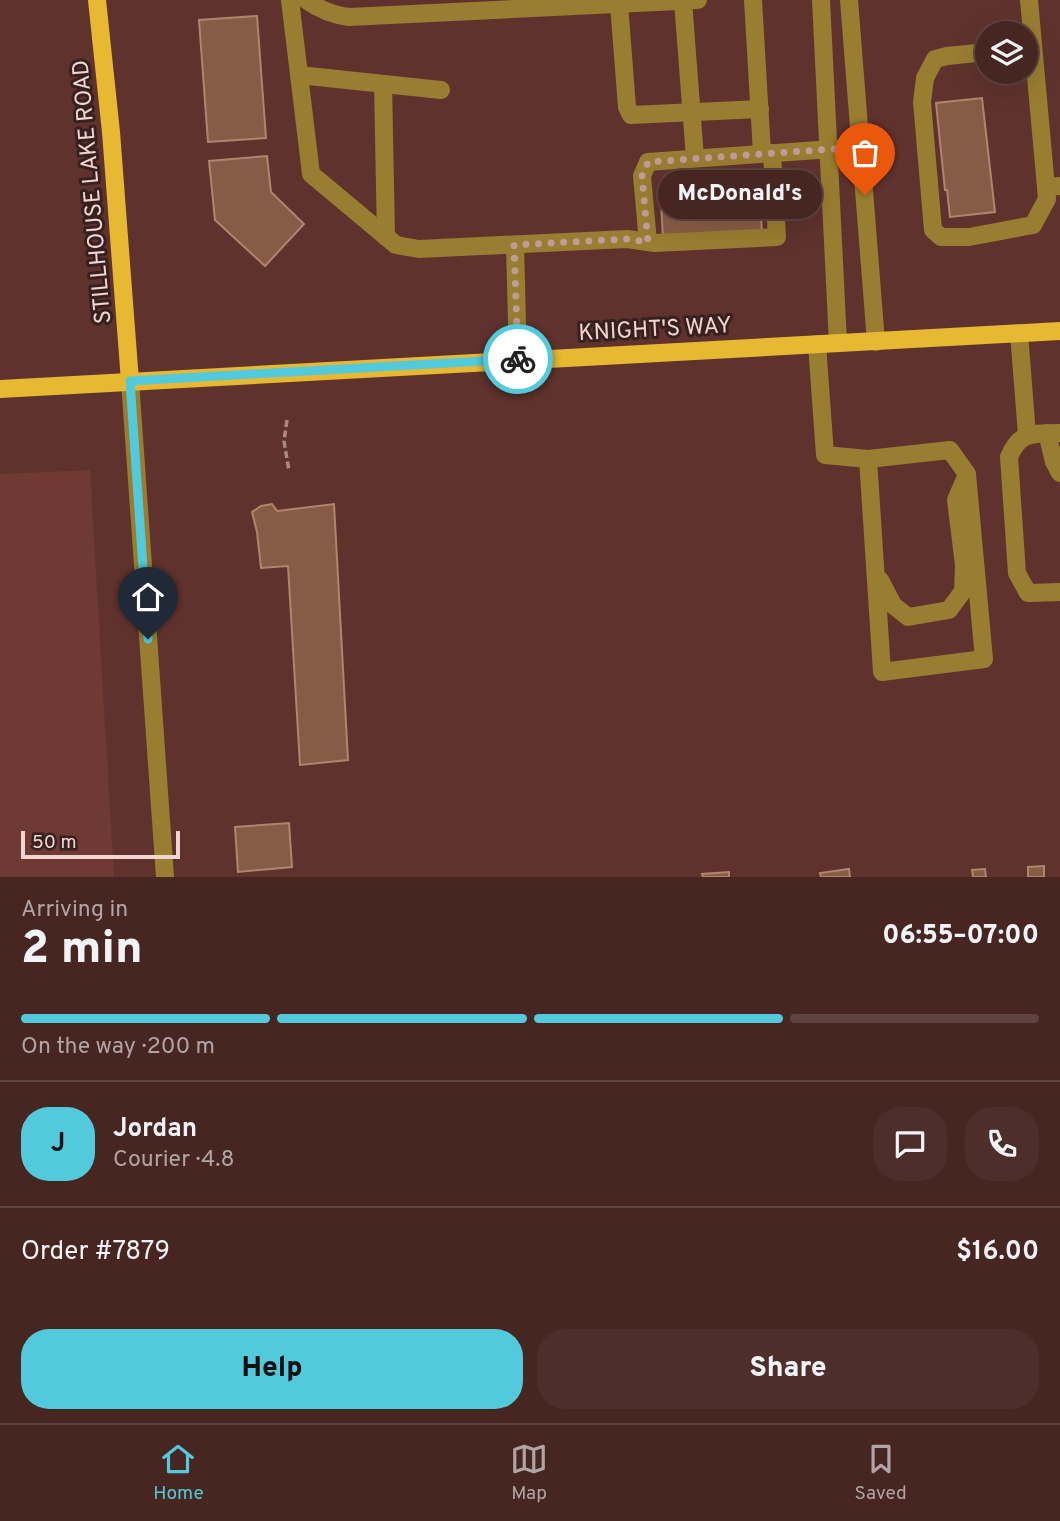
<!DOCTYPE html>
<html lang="en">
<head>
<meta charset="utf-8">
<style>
  :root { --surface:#472622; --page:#4e2e2a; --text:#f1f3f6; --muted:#b0a5a5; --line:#5f4340; --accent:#53cadc }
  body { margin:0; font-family:Overpass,sans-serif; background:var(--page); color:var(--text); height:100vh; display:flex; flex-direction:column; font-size:26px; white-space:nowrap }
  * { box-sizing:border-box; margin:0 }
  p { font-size:23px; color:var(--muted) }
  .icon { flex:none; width:38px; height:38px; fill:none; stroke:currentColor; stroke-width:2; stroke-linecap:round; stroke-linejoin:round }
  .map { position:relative; height:877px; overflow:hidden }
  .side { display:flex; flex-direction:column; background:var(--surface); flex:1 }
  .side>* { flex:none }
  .fabs { position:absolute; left:975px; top:21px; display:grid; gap:14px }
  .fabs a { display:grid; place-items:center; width:63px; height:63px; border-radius:50%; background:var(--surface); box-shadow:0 7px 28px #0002,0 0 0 2px var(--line); font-size:35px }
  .scale { position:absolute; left:21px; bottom:18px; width:159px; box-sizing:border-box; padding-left:7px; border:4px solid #f2d5d1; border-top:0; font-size:19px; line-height:24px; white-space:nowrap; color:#f2d5d1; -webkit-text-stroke:5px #36211e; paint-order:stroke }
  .pin { position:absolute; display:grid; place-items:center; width:60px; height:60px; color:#fff; margin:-72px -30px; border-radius:50% 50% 50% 0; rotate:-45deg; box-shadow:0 0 7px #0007 }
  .pin .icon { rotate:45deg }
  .courier { position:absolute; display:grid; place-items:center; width:70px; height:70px; margin:-35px; border:5px solid #53cadc; border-radius:50%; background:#fff; color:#222; box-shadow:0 2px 9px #0007 }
  .bubble { position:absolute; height:49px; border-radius:24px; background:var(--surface); box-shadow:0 7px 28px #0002,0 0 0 2px var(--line); font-size:23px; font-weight:800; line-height:49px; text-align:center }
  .overview em { font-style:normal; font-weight:800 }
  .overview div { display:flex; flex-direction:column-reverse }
  .overview { display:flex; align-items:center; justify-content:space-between; height:119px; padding:0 21px }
  h1 { font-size:46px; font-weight:800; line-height:52px }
  .bar { display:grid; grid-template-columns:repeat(4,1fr); gap:10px 7px; align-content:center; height:84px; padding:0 21px }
  .bar i { height:9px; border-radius:5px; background:var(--line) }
  .bar .active { background:var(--accent) }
  .bar p { grid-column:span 4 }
  .line { display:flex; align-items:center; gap:18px; padding:0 21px; border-top:2px solid var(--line) }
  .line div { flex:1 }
  .round { display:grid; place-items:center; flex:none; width:74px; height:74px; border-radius:28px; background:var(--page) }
  .action { display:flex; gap:14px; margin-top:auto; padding:14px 21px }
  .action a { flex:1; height:80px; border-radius:28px; background:var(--accent); color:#111; font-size:28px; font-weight:800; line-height:80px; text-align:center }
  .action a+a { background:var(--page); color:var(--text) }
  .menu { display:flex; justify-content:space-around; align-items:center; height:98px; border-top:2px solid var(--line); background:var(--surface); font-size:19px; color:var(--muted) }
  .menu a { display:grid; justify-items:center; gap:4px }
  .menu .active { color:var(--accent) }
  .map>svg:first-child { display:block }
  .built { fill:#6e3a33 }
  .building { fill:#875c46; stroke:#b2846d; stroke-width:2 }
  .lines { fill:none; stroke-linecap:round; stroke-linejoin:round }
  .path { stroke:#ad8984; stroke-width:3.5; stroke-dasharray:7 3.5; stroke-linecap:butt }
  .minor { stroke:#997d31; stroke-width:18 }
  .major { stroke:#e7b831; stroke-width:18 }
  .done { stroke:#bf9c98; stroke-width:7; stroke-dasharray:0 12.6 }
  .route { stroke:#53cadc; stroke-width:9 }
  .labels { text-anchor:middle; stroke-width:6; stroke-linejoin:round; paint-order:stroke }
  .street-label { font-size:23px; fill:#f2d5d1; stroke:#36211e }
</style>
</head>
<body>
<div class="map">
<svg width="1060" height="877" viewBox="0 0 1060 877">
  <rect width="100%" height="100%" fill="#5f322d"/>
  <!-- built -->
  <polygon class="built" points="90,470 114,877 0,877 0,474"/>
  <!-- building -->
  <g class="building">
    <polygon points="257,16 266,138 208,142 199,20"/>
    <polygon points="982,98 995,212 950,217 947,190 945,190 936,103"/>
    <polygon points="267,156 271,192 304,224 265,266 215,220 209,161"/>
    <polygon points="760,196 762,234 663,240 661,202"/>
    <polygon points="272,504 277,511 334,504 348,760 300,765 288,566 261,568 257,532 252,512 261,506"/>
    <polygon points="289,823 292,867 238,872 235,827"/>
    <polygon points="1044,866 1044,877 1028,877 1028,867"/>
    <polygon points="849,869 850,877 821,877 820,873"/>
    <polygon points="985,869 986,877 973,877 972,870"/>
    <polygon points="729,872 729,877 703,877 702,874"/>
  </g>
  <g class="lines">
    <!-- path -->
    <polyline class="path" points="287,420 284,441 289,471"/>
    <!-- minor -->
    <g class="minor">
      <polyline points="290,0 311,174 396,245 419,249 627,239 655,243 777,237 772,153"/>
      <path d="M306,0C320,10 332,15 349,17L698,0"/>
      <polyline points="753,0 762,153"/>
      <polyline points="821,0 838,343"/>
      <polyline points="849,0 876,342"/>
      <polyline points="1029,0 1046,187 1060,186"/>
      <polyline points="683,1 695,158"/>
      <polyline points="619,4 627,107 631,115 760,109"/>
      <polyline points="987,52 947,56 935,59 925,78 922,102 933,230 941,237 969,237 1033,225 1047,199 1046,187"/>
      <polyline points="299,75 441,90"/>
      <polyline points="383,84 386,237"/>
      <polyline points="648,242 642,176 648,162 861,147"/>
      <polyline points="515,245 518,360"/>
      <polyline points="1019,333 1027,435"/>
      <polyline points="817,344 825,455 868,459 882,672 984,659 967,474 950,450 868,459"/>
      <polyline points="130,381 165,877"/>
      <polyline points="1047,433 1054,462 1060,473"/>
      <path d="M1060,433C1035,434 1020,430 1009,457L1017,573L1028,593L1060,592"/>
      <polyline points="880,580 893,605 908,617 949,610 963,591 964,565 956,500 965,479"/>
    </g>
    <!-- major -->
    <g class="major">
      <polyline points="97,0 111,132 130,381"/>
      <polyline points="0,389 1060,331"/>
    </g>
  </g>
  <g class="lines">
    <!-- done -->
    <polyline class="done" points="518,359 514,245 627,239 648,242 642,176 648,162 861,147 865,195"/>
    <!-- route -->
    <polyline class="route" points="148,639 130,381 518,359"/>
  </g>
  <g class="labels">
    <!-- street labels -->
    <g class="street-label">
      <text transform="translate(91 192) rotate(-95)" y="8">STILLHOUSE LAKE ROAD</text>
      <text transform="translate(655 328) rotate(-3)" y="8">KNIGHT'S WAY</text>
    </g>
  </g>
</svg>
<div class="fabs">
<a><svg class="icon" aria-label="layers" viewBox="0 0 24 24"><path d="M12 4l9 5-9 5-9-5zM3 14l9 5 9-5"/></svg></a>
</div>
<div class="scale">50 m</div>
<div class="pin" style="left:865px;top:195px;background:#ea580c"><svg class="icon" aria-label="bag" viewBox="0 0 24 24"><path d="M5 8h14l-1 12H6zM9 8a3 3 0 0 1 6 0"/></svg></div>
<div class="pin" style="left:148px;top:639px;background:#1f2937"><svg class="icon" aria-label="home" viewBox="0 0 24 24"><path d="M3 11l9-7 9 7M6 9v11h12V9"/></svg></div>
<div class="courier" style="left:518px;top:359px"><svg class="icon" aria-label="bike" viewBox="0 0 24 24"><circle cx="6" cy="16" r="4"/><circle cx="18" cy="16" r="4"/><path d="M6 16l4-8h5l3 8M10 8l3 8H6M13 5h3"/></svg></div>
<div class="bubble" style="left:658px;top:170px;width:164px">McDonald's</div>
</div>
<section class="side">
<div class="overview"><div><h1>2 min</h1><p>Arriving in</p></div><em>06:55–07:00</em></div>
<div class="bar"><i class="active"></i><i class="active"></i><i class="active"></i><i></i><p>On the way · 200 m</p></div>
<div class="line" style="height:126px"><b class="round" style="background:var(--accent);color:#111">J</b><div><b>Jordan</b><p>Courier · 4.8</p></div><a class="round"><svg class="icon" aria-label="chat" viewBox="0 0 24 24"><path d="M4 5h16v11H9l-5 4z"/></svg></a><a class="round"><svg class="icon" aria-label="phone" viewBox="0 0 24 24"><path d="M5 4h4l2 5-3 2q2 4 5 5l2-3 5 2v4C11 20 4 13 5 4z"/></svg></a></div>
<div class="line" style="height:91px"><div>Order #7879</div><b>$16.00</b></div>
<div class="action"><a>Help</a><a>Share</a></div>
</section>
<nav class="menu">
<a class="active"><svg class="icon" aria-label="home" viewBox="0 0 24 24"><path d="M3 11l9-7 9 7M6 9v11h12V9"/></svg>Home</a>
<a><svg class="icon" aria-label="map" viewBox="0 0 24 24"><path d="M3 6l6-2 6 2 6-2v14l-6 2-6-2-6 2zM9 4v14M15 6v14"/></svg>Map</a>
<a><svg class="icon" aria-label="saved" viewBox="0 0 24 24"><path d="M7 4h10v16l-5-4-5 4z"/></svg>Saved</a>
</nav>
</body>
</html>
